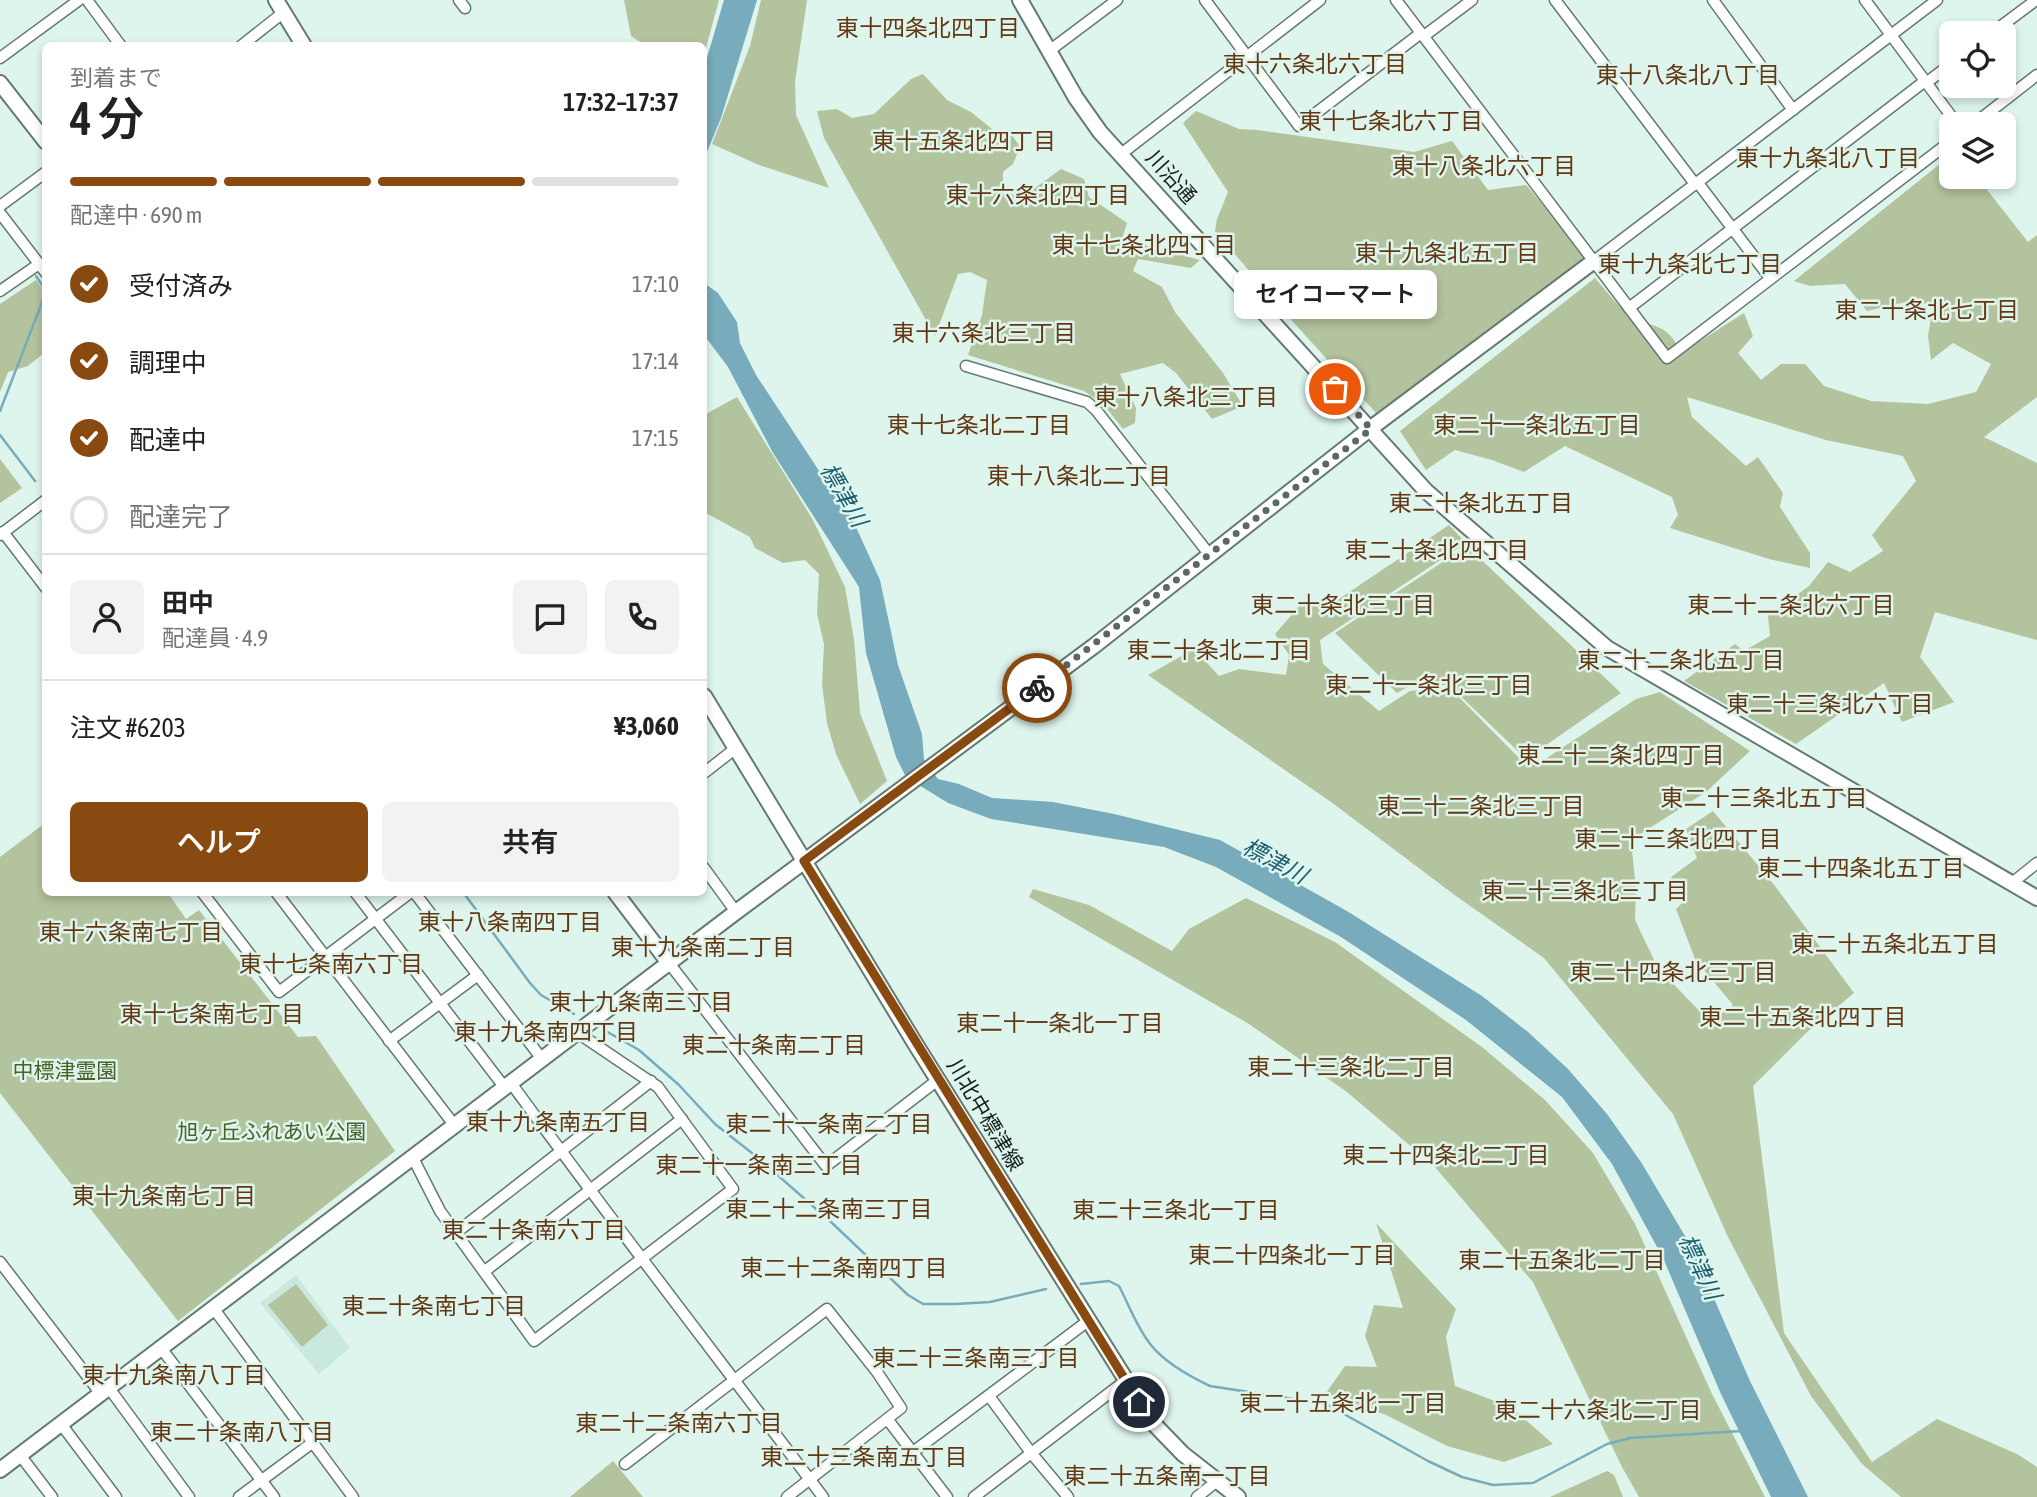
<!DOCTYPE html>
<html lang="ja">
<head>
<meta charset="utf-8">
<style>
  :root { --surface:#fff; --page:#f2f2f2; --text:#222; --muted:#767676; --line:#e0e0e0; --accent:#894a11 }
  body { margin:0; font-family:"Asap Condensed","Noto Sans JP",sans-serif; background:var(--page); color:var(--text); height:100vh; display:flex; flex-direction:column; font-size:26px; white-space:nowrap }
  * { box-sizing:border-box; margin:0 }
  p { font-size:23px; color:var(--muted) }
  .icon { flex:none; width:38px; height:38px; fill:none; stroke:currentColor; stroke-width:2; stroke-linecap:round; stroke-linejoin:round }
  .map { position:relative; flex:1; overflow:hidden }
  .side { position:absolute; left:42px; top:42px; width:665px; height:854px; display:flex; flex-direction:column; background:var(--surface); border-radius:10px; box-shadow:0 4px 10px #0003 }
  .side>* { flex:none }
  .tools { position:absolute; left:1939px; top:21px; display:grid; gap:14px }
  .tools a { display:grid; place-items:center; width:77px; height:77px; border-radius:10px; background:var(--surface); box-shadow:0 4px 10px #0003; font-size:35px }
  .pin { position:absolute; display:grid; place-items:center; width:60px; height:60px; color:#fff; margin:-30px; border:4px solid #fff; border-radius:50%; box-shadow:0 2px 7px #0007 }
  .courier { position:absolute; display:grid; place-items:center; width:70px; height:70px; margin:-35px; border:5px solid #894a11; border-radius:50%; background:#fff; color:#222; box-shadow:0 2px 9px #0007 }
  .bubble { position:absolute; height:49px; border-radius:10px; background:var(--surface); box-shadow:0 4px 10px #0003; font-size:23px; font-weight:600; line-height:49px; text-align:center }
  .summary em { font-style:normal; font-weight:600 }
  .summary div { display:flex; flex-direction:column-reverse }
  .summary { display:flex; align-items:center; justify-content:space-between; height:119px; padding:0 28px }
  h1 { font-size:46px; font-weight:600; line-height:52px }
  .bar { display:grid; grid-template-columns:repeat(4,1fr); gap:10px 7px; align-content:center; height:84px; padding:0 28px }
  .bar i { height:9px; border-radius:5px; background:var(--line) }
  .bar .on { background:var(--accent) }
  .bar p { grid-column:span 4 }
  .line { display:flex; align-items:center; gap:18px; padding:0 28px; border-top:2px solid var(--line) }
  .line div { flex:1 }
  .round { display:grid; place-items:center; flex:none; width:74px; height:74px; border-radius:10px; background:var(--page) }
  ol { padding:0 28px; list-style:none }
  li { display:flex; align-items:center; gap:21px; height:77px }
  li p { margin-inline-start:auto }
  li .icon { padding:7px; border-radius:50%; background:var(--accent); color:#fff; stroke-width:4 }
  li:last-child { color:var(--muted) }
  li i { width:38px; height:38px; border:4px solid var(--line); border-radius:50% }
  .primary-button { display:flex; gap:14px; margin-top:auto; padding:14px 28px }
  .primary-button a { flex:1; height:80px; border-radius:10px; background:var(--accent); color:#fff; font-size:28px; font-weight:600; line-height:80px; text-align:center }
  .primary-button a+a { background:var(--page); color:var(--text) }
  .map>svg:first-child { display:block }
  .built { fill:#cae9de }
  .green { fill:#b3c39d }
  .water { fill:#78abbb }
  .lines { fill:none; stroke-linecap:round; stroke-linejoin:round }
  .stream { stroke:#78abbb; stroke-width:2.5 }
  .street-casing { stroke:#657972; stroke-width:13 }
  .secondary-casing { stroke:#657972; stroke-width:18 }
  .street { stroke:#fff; stroke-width:10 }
  .secondary { stroke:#fff; stroke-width:14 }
  .done { stroke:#5b6964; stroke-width:7; stroke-dasharray:0 12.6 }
  .route { stroke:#894a11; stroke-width:9 }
  .labels { text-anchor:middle; stroke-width:5; stroke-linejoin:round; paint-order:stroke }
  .street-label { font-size:21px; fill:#151d1a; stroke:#def5ed }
  .park-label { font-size:21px; fill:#4b6025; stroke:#def5ed }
  .neighbourhood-label { font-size:23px; fill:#643713; stroke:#def5ed }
  .water-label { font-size:23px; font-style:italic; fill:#1b5e70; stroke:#def5ed }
</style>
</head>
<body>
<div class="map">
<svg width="2037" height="1497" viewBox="0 0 2037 1497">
  <rect width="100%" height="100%" fill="#def5ed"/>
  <!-- built -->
  <polygon class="built" points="296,1275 350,1348 319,1374 260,1303"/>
  <!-- green -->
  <g class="green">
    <polygon points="624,0 719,0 704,55 704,46 645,45 631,36"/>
    <polygon points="761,0 807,0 795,82 796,115 829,188 759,165 712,144 750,46"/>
    <polygon points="923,74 947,100 971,112 992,129 992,143 1010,132 1020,147 1013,164 1003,172 1003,189 1020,199 1061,169 1084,179 1089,197 1127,223 1122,239 1200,260 1191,268 1138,259 1133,271 1162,287 1175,312 1223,373 1243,406 1212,419 1176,373 1163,363 1120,374 1136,408 1135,423 1123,429 1104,405 1084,391 968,355 982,315 987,280 970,272 958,274 935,336 824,138 817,111 837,109 852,118 874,114 911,79"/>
    <polygon points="1196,111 1239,129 1257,130 1414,152 1452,141 1488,190 1526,185 1590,259 1376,413 1294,323 1215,231 1217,219 1228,192 1183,123"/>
    <path d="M1951,155V177H1977L2028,242L2037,235V397L1984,437L2037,463V640L1935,612L1920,657L1954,702L1902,722L1884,683L1796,744L1684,681L1735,644L1744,651L1770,636L1768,616L1809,586L1828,562L1850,572L1883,551L1872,535L1916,481L1903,456L1826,440L1687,397L1692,417L1746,466L1758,457L1783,493L1780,507L1810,553V568L1769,559L1670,528L1678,515L1672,497L1565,446L1524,472L1492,460L1455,450L1426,470L1400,431L1595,278C1605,289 1617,306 1630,315C1655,331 1666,320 1681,353L1744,313L1753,336L1738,353L1761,380L1781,364H1805L1824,386L1871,401L1928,404L1976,392L1991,364L1953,343L1931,360L1928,336L1933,305L1910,301L1867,311L1845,284L1810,286L1794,281Z"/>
    <polygon points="36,280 45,292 45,352 28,366 8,372 0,392 0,304"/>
    <polygon points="737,397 813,520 845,587 854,639 860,713 887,781 860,804 836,754 827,723 822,684 824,644 817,614 819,574 805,560 783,563 755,548 750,537 704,512 704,415"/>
    <polygon points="0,459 22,488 0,503"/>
    <polygon points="1449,525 1466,543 1320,640 1323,664 1379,711 1410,691 1449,687 1525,764 1544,760 1636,699 1660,692 1750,751 1706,792 1631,840 1636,890 1635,920 1658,968 1710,1022 1733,1005 1695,959 1676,909 1683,902 1671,877 1697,858 1686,829 1713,811 1775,886 1854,993 1806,1033 1753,1086 1784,1333 1872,1462 1937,1419 2017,1454 2037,1467 2037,1497 1901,1497 1862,1464 1811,1396 1728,1237 1673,1114 1544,958 1456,896 1331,802 1148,675 1194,649 1219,676 1239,669 1286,675 1289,655 1275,634 1308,596 1321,611"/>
    <polygon points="1467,546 1621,693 1526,759 1449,685 1411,685 1397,693 1335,633"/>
    <polygon points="45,823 46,892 168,893 186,919 199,910 298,1037 316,1036 395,1151 178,1321 0,1093 0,857"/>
    <polygon points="1033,889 1089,905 1172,951 1189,929 1246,898 1335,942 1482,1047 1545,1100 1593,1153 1635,1224 1712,1394 1765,1497 1639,1497 1622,1467 1533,1282 1434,1166 1347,1092 1249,1024 1029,897"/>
    <polygon points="1376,1223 1456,1309 1446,1337 1455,1386 1511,1407 1553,1444 1504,1462 1447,1446 1386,1415 1326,1393 1345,1366 1377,1367 1365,1336 1374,1305 1403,1308"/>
    <polygon points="296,1284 328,1325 302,1347 268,1305"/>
    <polygon points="613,1461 643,1497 570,1497"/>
    <polygon points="1607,1471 1614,1475 1623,1497 1550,1497"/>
  </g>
  <!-- water -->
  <g class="water">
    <polygon points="724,0 757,0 721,118 704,159 704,68"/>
    <polygon points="704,283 718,293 737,322 740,343 756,375 829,486 836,483 880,580 898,665 922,734 924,760 938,779 959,784 992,798 1053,802 1114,814 1220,840 1347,911 1482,996 1528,1032 1568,1069 1607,1114 1641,1162 1691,1246 1750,1381 1808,1497 1771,1497 1721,1394 1663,1258 1612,1164 1562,1097 1466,1020 1341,937 1216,867 1164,847 991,819 948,803 906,777 896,757 866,653 859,587 773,453 728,367 704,335"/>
  </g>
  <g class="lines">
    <!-- stream -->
    <g class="stream">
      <polyline points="36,276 46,291"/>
      <polyline points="0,411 46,292"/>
      <polyline points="0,435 35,481"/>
      <polyline points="463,892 530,983 541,995 574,1014"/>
      <polyline points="604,1030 639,1050 679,1085 715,1124 757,1157 831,1222 908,1295 923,1304 956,1304 990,1302 1046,1289"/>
      <path d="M1081,1284L1109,1281L1119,1286C1129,1305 1137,1328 1151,1345C1165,1363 1189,1376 1210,1386L1326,1404L1428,1461L1462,1477L1493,1485L1533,1483L1607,1444L1630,1438L1741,1431"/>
    </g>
    <!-- street casing -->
    <g class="street-casing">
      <g id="street">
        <polyline points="87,0 121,46"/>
        <polyline points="459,0 465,8"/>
        <polyline points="1205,0 1299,126 1421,33"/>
        <polyline points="1396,0 1667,358 1951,141"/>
        <polyline points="1555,0 1695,184"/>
        <polyline points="1713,0 1793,110"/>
        <polyline points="1865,0 1957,124"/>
        <polyline points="1992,33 2036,0"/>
        <polyline points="1424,36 1472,0"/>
        <polyline points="241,46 284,12"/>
        <polyline points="1049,51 1117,0"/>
        <polyline points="0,58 79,0"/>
        <polyline points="1926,83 1951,64"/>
        <polyline points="1974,124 2037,75"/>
        <polyline points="1121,154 1320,0"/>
        <polyline points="1698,183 1770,278"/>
        <polyline points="0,206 46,172"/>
        <polyline points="0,213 46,273"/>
        <polyline points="1594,261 1937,0"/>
        <polyline points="0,291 39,264"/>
        <polyline points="1629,308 1925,81"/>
        <polyline points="966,366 1087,402 1096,410 1209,554"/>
        <polyline points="3,532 46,588"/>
        <polyline points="0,535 46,500"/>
        <polyline points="704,773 736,748"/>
        <polyline points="704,868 736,912"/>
        <polyline points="2012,883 2037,863"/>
        <polyline points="202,892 279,992 411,892"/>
        <polyline points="276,892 455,1126"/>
        <polyline points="355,892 505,1088"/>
        <polyline points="414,892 542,1059"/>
        <polyline points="669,963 826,1166 939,1079"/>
        <polyline points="389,1041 478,975"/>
        <path d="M511,1083C613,1223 719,1359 823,1497"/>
        <polyline points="413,1158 440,1211 534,1341 733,1189 658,1087 578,1033"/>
        <polyline points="457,1232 651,1081"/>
        <polyline points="0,1262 101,1394"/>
        <polyline points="485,1271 682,1119"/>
        <polyline points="214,1309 353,1497"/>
        <polyline points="161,1348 274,1497"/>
        <polyline points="109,1388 189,1497"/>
        <polyline points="989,1396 1032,1454 1068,1497"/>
        <polyline points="888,1420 947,1497"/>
        <polyline points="61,1424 116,1497"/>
        <polyline points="913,1452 1088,1321"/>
        <polyline points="20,1455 52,1497"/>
        <polyline points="625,1464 827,1309 877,1372 901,1408 787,1497"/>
        <polyline points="239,1497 312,1443"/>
        <polyline points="974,1497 1125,1381"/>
        <polyline points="1197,1497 1217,1481"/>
      </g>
    </g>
    <!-- secondary casing -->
    <g class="secondary-casing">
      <g id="secondary">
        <polyline points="276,0 304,46"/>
        <polyline points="1020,0 1076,98 1100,132 1426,491 1607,648 2037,898"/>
        <polyline points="0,83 46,142"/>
        <polyline points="704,696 916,1045 1153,1423 1183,1454 1238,1497"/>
        <polyline points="615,892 669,963"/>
        <polyline points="0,1470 736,912 1094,646 1371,428 1594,261"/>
      </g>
    </g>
    <!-- street -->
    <use href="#street" class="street"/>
    <!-- secondary -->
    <use href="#secondary" class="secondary"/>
  </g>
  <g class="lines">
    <!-- done -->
    <polyline class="done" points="1037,688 1371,429 1335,389"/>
    <!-- route -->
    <polyline class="route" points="1037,688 804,861 1139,1402"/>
  </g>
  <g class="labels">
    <!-- street labels -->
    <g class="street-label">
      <text transform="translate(1171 177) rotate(48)" y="7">川沿通</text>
      <text transform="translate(985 1115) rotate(59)" y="7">川北中標津線</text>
    </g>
    <!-- park labels -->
    <g class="park-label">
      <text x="65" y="1078">中標津霊園</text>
      <text x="272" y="1139">旭ヶ丘ふれあい公園</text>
    </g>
    <!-- neighbourhood labels -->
    <g class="neighbourhood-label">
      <text x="928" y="36">東十四条北四丁目</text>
      <text x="1315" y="72">東十六条北六丁目</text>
      <text x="1688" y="83">東十八条北八丁目</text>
      <text x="1391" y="129">東十七条北六丁目</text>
      <text x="964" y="149">東十五条北四丁目</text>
      <text x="1828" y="166">東十九条北八丁目</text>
      <text x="1484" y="174">東十八条北六丁目</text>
      <text x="1038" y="203">東十六条北四丁目</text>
      <text x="1144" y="253">東十七条北四丁目</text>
      <text x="1447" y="261">東十九条北五丁目</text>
      <text x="1690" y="272">東十九条北七丁目</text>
      <text x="1927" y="318">東二十条北七丁目</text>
      <text x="984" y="341">東十六条北三丁目</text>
      <text x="1186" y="405">東十八条北三丁目</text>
      <text x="979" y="433">東十七条北二丁目</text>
      <text x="1537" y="433">東二十一条北五丁目</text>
      <text x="1079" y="484">東十八条北二丁目</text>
      <text x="1481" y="511">東二十条北五丁目</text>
      <text x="1437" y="558">東二十条北四丁目</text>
      <text x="1343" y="613">東二十条北三丁目</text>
      <text x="1791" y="613">東二十二条北六丁目</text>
      <text x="1219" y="658">東二十条北二丁目</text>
      <text x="1681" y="668">東二十二条北五丁目</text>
      <text x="1429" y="693">東二十一条北三丁目</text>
      <text x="1830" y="712">東二十三条北六丁目</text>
      <text x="1621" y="763">東二十二条北四丁目</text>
      <text x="1764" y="806">東二十三条北五丁目</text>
      <text x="1481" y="814">東二十二条北三丁目</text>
      <text x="1678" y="847">東二十三条北四丁目</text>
      <text x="1861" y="876">東二十四条北五丁目</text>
      <text x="1585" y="899">東二十三条北三丁目</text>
      <text x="510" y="930">東十八条南四丁目</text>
      <text x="131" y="940">東十六条南七丁目</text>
      <text x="1895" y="952">東二十五条北五丁目</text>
      <text x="703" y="955">東十九条南二丁目</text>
      <text x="331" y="972">東十七条南六丁目</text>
      <text x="1673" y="980">東二十四条北三丁目</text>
      <text x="641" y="1010">東十九条南三丁目</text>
      <text x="212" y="1022">東十七条南七丁目</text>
      <text x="1803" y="1025">東二十五条北四丁目</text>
      <text x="1060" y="1031">東二十一条北一丁目</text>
      <text x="546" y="1040">東十九条南四丁目</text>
      <text x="774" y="1053">東二十条南二丁目</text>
      <text x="1351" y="1075">東二十三条北二丁目</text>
      <text x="558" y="1130">東十九条南五丁目</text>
      <text x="829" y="1132">東二十一条南二丁目</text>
      <text x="1446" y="1163">東二十四条北二丁目</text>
      <text x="759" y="1173">東二十一条南三丁目</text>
      <text x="164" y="1204">東十九条南七丁目</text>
      <text x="829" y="1217">東二十二条南三丁目</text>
      <text x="1176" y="1218">東二十三条北一丁目</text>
      <text x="534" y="1238">東二十条南六丁目</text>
      <text x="1292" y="1263">東二十四条北一丁目</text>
      <text x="1562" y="1268">東二十五条北二丁目</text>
      <text x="844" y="1276">東二十二条南四丁目</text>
      <text x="434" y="1314">東二十条南七丁目</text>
      <text x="976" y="1366">東二十三条南三丁目</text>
      <text x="174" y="1383">東十九条南八丁目</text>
      <text x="1343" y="1411">東二十五条北一丁目</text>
      <text x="1598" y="1418">東二十六条北二丁目</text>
      <text x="679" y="1431">東二十二条南六丁目</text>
      <text x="242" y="1440">東二十条南八丁目</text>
      <text x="864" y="1465">東二十三条南五丁目</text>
      <text x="1167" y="1484">東二十五条南一丁目</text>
    </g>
    <!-- water labels -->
    <g class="water-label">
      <text transform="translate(844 495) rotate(60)" y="8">標津川</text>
      <text transform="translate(1275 861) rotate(28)" y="8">標津川</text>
      <text transform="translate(1700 1267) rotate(65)" y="8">標津川</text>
    </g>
  </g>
</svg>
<div class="tools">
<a><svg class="icon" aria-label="locate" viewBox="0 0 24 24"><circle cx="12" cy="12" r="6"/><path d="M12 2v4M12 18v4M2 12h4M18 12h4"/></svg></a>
<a><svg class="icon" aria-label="layers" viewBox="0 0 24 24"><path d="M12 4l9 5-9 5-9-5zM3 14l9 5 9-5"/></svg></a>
</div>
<div class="pin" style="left:1335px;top:389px;background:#ea580c"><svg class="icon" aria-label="bag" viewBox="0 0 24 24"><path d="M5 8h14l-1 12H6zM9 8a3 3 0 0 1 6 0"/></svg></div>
<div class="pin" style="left:1139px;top:1402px;background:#1f2937"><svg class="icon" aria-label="home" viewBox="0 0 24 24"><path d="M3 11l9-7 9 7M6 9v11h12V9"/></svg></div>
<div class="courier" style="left:1037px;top:688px"><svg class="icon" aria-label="bike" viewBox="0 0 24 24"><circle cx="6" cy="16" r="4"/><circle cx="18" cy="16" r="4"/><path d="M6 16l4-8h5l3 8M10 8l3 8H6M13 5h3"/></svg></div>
<div class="bubble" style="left:1234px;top:270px;width:203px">セイコーマート</div>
<section class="side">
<div class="summary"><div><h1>4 分</h1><p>到着まで</p></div><em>17:32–17:37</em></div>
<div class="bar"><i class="on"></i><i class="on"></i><i class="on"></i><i></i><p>配達中 · 690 m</p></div>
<ol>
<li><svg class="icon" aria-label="check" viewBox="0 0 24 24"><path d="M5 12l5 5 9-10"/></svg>受付済み<p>17:10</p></li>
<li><svg class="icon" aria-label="check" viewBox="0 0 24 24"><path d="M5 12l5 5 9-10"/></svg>調理中<p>17:14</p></li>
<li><svg class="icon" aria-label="check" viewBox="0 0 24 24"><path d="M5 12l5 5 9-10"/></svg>配達中<p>17:15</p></li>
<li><i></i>配達完了</li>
</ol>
<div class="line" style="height:126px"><a class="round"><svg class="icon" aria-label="person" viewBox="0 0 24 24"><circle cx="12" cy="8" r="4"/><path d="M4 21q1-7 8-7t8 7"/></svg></a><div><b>田中</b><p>配達員 · 4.9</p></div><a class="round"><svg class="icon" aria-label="chat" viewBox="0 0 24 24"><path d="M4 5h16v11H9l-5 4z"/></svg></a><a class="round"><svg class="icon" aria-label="phone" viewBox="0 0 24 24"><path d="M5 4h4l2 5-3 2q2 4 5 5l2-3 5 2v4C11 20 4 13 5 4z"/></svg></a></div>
<div class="line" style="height:91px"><div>注文 #6203</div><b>¥3,060</b></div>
<div class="primary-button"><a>ヘルプ</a><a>共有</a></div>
</section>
</div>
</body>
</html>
